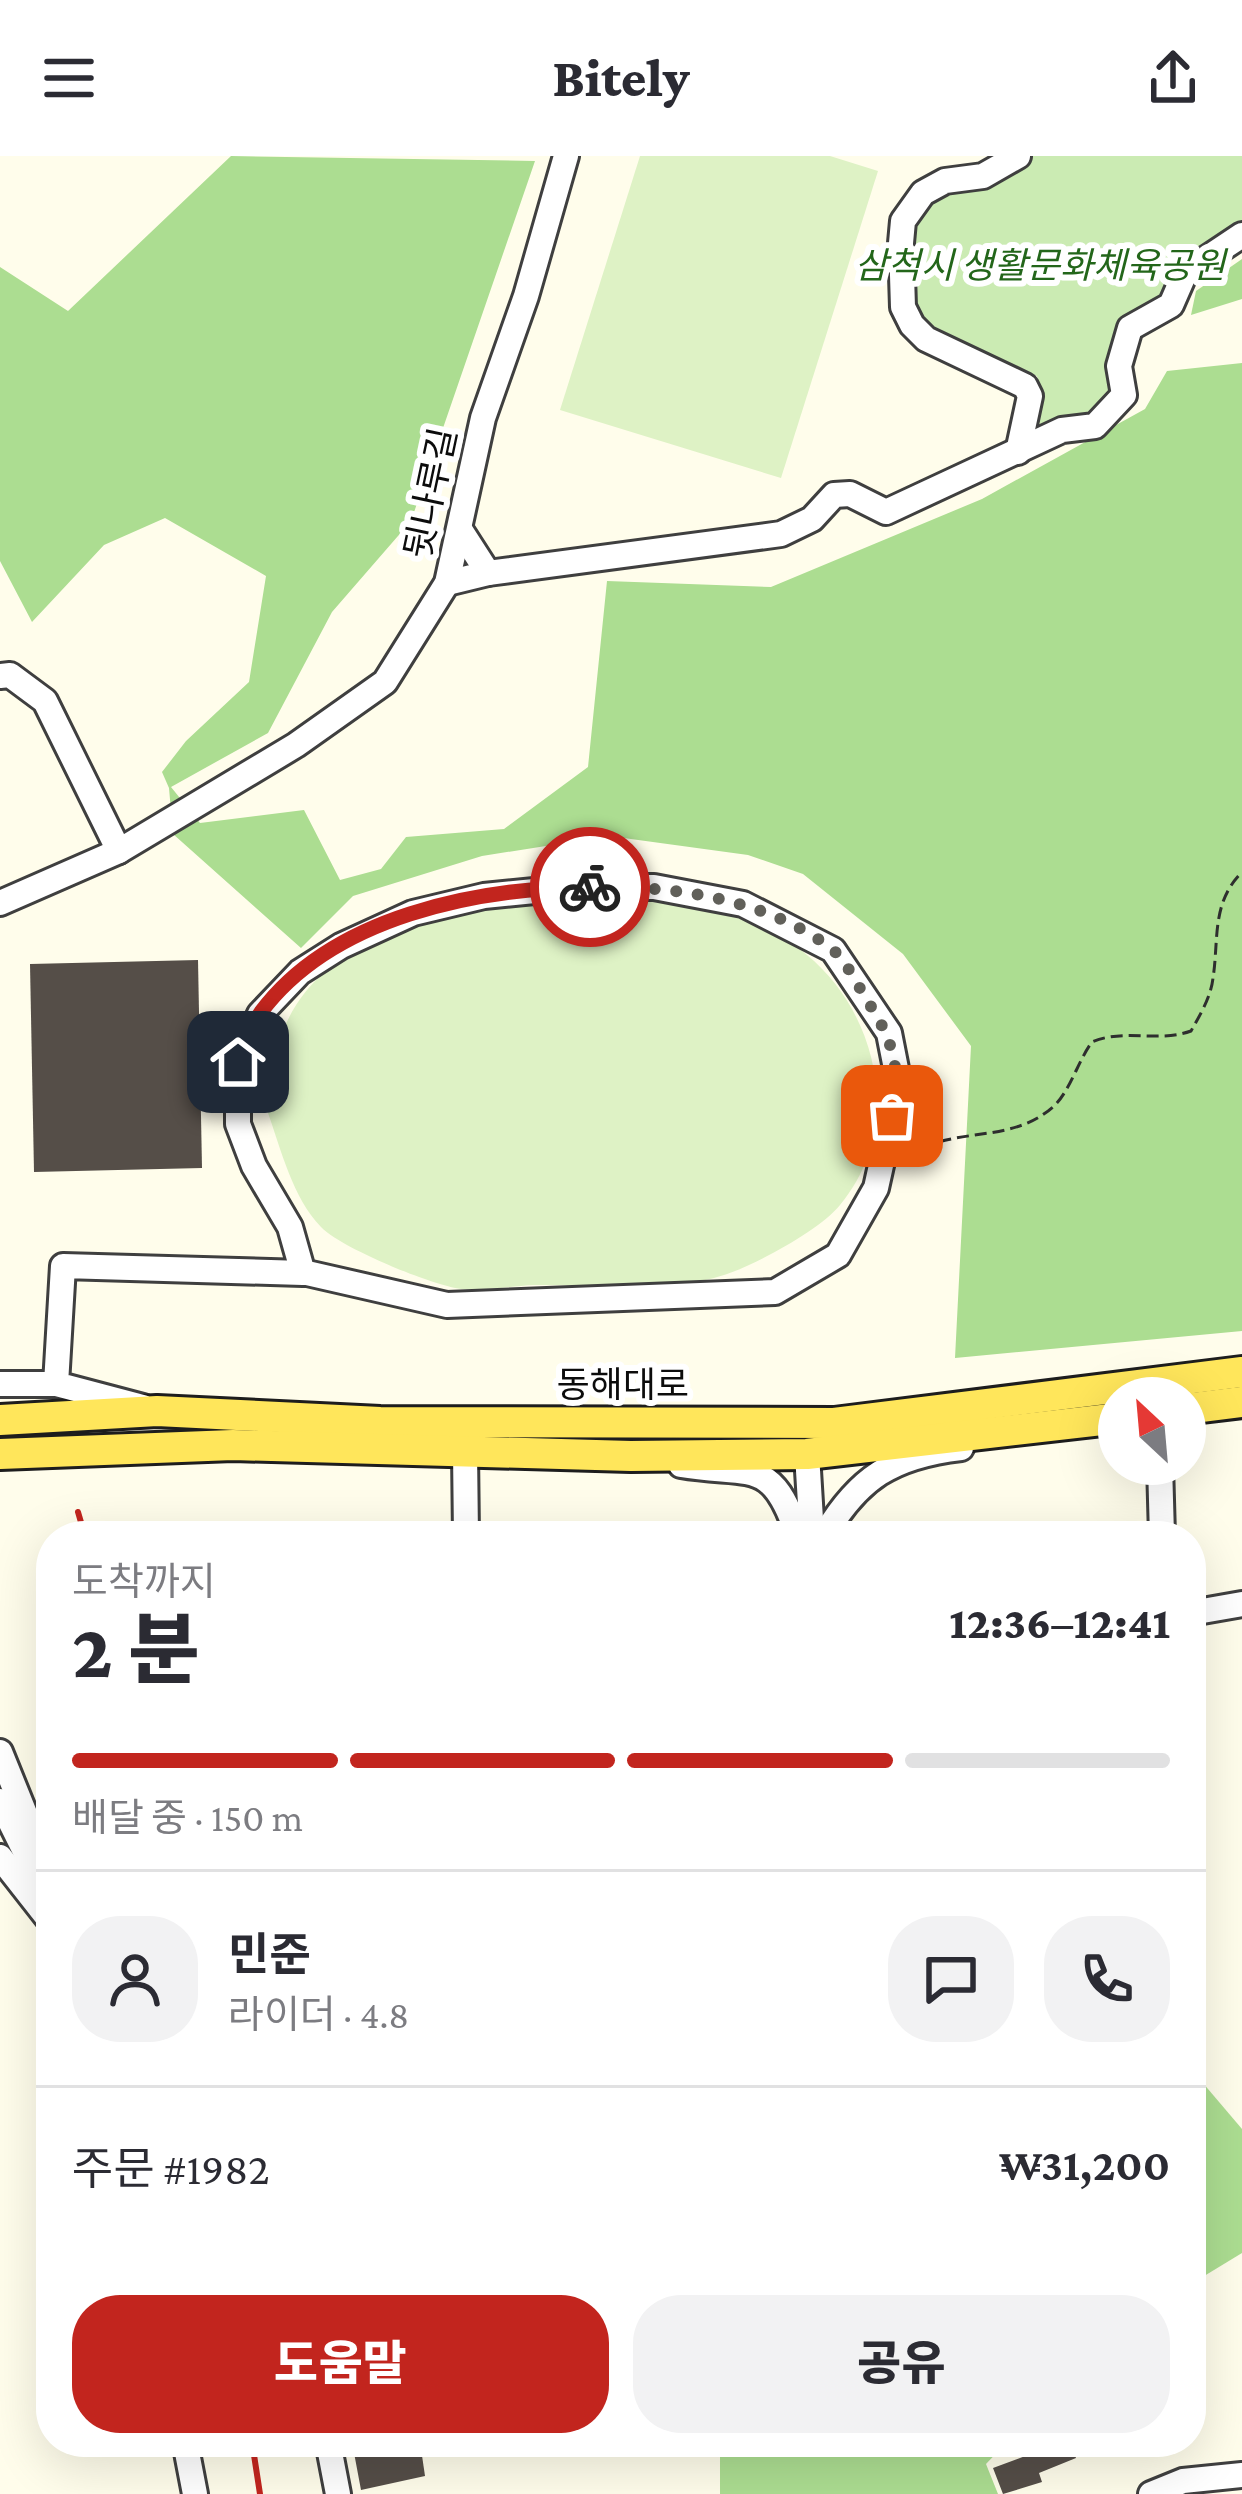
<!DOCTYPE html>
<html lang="ko">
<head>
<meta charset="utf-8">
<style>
  :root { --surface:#fff; --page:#f2f2f3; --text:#2b2b33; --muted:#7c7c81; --line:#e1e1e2; --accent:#c2251e }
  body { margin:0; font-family:"Crimson Pro","Noto Sans KR",serif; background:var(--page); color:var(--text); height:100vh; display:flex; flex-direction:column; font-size:45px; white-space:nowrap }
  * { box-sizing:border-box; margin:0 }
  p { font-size:39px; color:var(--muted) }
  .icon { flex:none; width:66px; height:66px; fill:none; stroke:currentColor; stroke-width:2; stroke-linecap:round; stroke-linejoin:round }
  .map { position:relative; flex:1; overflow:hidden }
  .panel { position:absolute; left:36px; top:1365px; width:1170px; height:936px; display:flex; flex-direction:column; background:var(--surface); border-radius:48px; box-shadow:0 12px 48px #0002 }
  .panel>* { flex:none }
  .needle { width:78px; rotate:334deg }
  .buttons { position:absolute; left:1098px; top:1221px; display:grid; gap:24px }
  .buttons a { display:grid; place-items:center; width:108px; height:108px; border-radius:50%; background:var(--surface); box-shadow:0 12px 48px #0002; font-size:60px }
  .pin { position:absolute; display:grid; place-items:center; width:102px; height:102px; color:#fff; margin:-51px; border-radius:24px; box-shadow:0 6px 18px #0006 }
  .courier { position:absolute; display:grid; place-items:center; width:120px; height:120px; margin:-60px; border:9px solid #c2251e; border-radius:50%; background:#fff; color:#222; box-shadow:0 3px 15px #0007 }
  .summary em { font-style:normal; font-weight:800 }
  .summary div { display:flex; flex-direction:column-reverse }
  .summary { display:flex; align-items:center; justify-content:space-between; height:204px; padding:0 36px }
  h1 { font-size:78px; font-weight:800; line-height:90px }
  .bar { display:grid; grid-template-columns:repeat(4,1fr); gap:18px 12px; align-content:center; height:144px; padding:0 36px }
  .bar i { height:15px; border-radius:9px; background:var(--line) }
  .bar .on { background:var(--accent) }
  .bar p { grid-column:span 4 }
  .line { display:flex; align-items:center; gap:30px; padding:0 36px; border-top:3px solid var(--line) }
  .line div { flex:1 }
  .round { display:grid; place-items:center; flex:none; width:126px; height:126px; border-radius:48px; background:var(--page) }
  .action { display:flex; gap:24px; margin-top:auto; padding:24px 36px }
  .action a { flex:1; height:138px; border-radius:48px; background:var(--accent); color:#fff; font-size:48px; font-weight:800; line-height:138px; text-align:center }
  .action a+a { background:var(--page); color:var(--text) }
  header { display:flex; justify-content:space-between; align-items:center; height:156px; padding:0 36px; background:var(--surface); font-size:54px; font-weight:800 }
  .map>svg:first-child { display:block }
  .green { fill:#cbebb3 }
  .forest { fill:#acdd91 }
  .pitch { fill:#def2c5 }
  .building { fill:#554e48 }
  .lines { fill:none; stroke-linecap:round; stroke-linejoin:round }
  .minor-casing { stroke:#3f3f3f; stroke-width:30 }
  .major-casing { stroke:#1d1d1d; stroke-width:36 }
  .path { stroke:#2e2e2e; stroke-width:3; stroke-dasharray:12 6; stroke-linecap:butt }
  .minor { stroke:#fff; stroke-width:24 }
  .major { stroke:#ffe65b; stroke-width:30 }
  .rail { stroke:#c2251e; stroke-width:6 }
  .done { stroke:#61605a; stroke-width:12; stroke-dasharray:0 21.6 }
  .route { stroke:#c2251e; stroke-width:15 }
  .labels { text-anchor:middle; stroke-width:12; stroke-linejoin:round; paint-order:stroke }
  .park-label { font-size:36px; font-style:italic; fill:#23661a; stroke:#fff }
  .street-label { font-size:36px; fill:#0c0c0c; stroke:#fff }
</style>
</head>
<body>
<header><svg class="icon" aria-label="menu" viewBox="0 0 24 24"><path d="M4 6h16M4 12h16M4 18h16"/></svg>Bitely<svg class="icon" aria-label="share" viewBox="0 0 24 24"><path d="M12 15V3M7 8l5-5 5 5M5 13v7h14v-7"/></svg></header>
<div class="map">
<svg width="1242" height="2338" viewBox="0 0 1242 2338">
  <rect width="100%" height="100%" fill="#fffdeb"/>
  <!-- green -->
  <path class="green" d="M1033,0H1242V71L1165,143L1150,147C1119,232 1124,253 1030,279L1040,239L1037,220L933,178L915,158L908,66L919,44L975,27Z"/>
  <!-- forest -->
  <g class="forest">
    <polygon points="231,0 535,5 411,365 332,456 268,577 171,631 200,667 304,654 340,724 381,713 406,681 504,673 588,611 607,425 771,431 982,343 1145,253 1167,215 1242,207 1242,1175 955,1202 971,890 903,798 803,718 748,699 609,680 482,700 353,740 301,792 173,678 169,632 162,616 186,585 249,526 266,420 165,362 104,389 32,466 0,405 0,111 68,155"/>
    <polygon points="1242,103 1242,143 1191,159 1196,135"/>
    <polygon points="1191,1913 1242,1973 1242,2097 1191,2128"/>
    <polygon points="720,2286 1007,2286 986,2308 998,2338 720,2338"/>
  </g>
  <!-- pitch -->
  <g class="pitch">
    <polygon points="640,0 830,0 878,15 781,322 560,254"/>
    <path d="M594,743C655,746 714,747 772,771C785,777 796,790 807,799C879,858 904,973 840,1049C820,1074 755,1109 724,1119C666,1138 594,1128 534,1129C511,1130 485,1135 462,1133C433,1130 341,1092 321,1071C293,1042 281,994 268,957C261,937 271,916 276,896C311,761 478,753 594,743Z"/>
  </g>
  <!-- building -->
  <g class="building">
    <polygon points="198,804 202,1012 34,1016 30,808"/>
    <polygon points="352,2286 420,2286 425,2320 361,2334"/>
    <polygon points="1033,2286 1070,2286 1076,2302 1039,2317 1042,2326 1003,2338 993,2312 1036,2296"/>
  </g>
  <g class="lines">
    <!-- minor casing -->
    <g class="minor-casing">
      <g id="minor">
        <polyline points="1018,0 983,20 945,25 923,37 903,65 901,87 903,151 912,169 926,183 1025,230 1030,240 1018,296"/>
        <polyline points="488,417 781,378 812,363 834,339 850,338 886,356 1062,274 1095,270 1124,239 1119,210 1130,172 1171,149 1185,117 1242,79"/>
        <polyline points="447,427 488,417 461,375"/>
        <polyline points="0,520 10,519 45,545 119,695"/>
        <polyline points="0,747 119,695 296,589 385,526 447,427 483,262 526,140 566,0"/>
        <polyline points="0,1228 56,1228"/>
        <polyline points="143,1251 56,1228 63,1110 303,1117 307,1117 447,1149 775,1136 838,1099 876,1032 899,928 889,877 833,794 743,748 654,731 575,731 484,740 413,757 341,790 300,816 260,858 238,906 238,968 254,1010 290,1071 303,1117"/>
        <polyline points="465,1295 466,1380"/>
        <polyline points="807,1298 812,1380"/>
        <polyline points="1160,1308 1162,1380"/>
        <path d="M681,1309C750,1321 772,1299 798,1380"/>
        <path d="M824,1380C858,1322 892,1300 961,1292"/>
        <polyline points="1191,1457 1242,1448"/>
        <polyline points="0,1596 51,1722"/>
        <polyline points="0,1645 51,1748"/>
        <polyline points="0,1701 51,1766"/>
        <polyline points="185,2286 195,2338"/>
        <polyline points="328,2286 338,2338"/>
        <polyline points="1151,2338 1183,2325 1242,2319"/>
      </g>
    </g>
    <!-- major casing -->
    <g class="major-casing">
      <g id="major">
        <polyline points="1185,1253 1242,1246"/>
        <polyline points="0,1264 157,1255 380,1266 834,1267 1242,1216"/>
        <polyline points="0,1298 233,1289 631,1300 807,1298 1119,1262"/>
      </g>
    </g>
    <!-- path -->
    <path class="path" d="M907,1001C953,968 1010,990 1054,950C1070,935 1078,905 1092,886C1125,872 1157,887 1191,875C1200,859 1211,841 1213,822C1219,784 1211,747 1242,716"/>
    <!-- minor -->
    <use href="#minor" class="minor"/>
    <!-- major -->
    <use href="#major" class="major"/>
    <!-- rail -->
    <g class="rail">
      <polyline points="78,1356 85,1380"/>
      <polyline points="252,2286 260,2338"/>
    </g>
  </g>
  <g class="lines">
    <!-- done -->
    <path class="done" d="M590,731C672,730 762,741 831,792C846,804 858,830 868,846C893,883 902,916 892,960"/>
    <!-- route -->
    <path class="route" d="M238,906C245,890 251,870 261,856C333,760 477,732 590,731"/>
  </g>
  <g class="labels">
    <!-- park labels -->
    <g class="park-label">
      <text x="1040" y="122">삼척시 생활문화체육공원</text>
    </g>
    <!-- street labels -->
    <g class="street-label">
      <text transform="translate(430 337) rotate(-78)" y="13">뒷나루길</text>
      <text x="623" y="1241">동해대로</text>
    </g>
  </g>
</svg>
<div class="buttons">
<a><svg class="needle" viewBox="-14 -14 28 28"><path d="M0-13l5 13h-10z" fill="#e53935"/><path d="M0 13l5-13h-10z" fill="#7c7c81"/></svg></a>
</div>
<div class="pin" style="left:892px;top:960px;background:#ea580c"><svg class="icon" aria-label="bag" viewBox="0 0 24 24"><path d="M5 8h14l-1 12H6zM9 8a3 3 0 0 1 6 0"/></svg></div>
<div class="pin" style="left:238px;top:906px;background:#1f2937"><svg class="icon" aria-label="home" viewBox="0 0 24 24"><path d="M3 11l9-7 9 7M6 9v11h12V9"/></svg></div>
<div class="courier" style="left:590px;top:731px"><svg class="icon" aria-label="bike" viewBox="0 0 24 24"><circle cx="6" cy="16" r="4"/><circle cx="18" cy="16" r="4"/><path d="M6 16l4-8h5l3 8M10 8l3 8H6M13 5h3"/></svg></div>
<section class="panel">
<div class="summary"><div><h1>2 분</h1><p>도착까지</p></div><em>12:36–12:41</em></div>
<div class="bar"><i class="on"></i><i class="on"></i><i class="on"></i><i></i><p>배달 중 · 150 m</p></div>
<div class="line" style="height:216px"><a class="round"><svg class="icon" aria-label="person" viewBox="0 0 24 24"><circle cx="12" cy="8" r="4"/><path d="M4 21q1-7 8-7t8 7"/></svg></a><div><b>민준</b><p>라이더 · 4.8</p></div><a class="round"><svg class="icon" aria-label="chat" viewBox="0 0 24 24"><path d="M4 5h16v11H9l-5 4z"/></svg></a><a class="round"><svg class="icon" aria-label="phone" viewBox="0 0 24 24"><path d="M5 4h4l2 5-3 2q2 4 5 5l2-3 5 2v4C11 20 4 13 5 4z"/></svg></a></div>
<div class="line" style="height:156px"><div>주문 #1982</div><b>₩31,200</b></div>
<div class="action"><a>도움말</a><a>공유</a></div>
</section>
</div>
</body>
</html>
